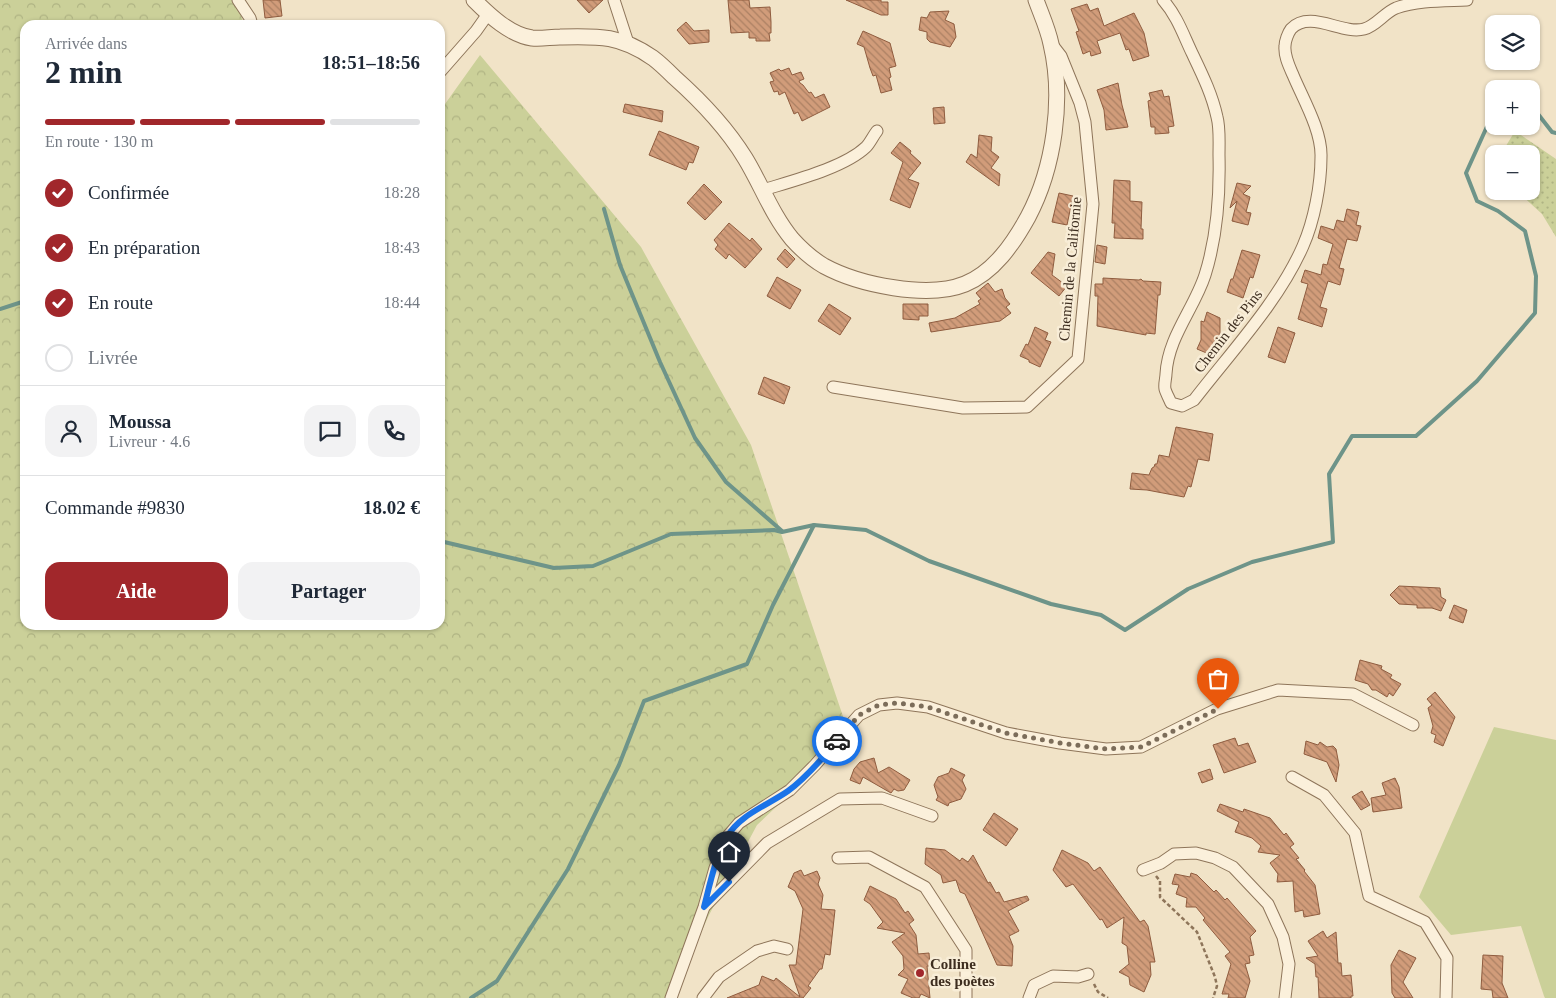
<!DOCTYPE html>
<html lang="fr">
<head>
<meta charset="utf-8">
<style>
  :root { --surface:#fff; --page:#f2f2f3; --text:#1f2937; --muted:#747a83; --line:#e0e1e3; --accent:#a1272b }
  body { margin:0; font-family:"Times New Roman",serif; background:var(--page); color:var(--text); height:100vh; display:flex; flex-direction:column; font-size:19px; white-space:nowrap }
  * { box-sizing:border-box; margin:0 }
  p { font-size:16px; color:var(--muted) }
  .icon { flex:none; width:28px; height:28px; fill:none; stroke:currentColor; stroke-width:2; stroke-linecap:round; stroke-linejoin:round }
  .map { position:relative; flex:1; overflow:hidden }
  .panel { position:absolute; left:20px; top:20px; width:425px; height:610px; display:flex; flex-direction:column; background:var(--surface); border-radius:15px; box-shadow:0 1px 4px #0004 }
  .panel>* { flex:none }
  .tools { position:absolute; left:1485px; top:15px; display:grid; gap:10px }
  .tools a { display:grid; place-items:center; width:55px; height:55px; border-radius:10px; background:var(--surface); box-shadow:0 1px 4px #0004; font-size:25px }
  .pin { position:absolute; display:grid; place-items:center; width:42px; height:42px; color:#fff; margin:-51px -21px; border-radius:50% 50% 50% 0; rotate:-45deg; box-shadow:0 0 5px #0007 }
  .pin .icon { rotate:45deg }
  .courier { position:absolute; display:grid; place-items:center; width:50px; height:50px; margin:-25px; border:4px solid #1a73e8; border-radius:50%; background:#fff; color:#222; box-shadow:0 1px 6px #0007 }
  .head em { font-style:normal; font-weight:700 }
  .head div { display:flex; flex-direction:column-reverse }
  .head { display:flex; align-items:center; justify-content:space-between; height:85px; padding:0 25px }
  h1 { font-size:32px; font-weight:700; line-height:38px }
  .bar { display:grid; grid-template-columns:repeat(4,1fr); gap:8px 5px; align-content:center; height:60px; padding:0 25px }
  .bar i { height:6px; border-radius:4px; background:var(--line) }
  .bar .current { background:var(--accent) }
  .bar p { grid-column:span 4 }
  .line { display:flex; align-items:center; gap:12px; padding:0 25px; border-top:1px solid var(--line) }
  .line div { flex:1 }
  .round { display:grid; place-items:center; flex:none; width:52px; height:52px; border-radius:15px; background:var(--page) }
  ol { padding:0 25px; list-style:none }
  li { display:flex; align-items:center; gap:15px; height:55px }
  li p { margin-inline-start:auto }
  li .icon { padding:5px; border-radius:50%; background:var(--accent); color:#fff; stroke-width:4 }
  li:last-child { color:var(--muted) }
  li i { width:28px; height:28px; border:2px solid var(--line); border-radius:50% }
  .cta { display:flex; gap:10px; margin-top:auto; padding:10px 25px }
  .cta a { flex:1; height:58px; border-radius:15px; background:var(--accent); color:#fff; font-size:20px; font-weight:700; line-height:58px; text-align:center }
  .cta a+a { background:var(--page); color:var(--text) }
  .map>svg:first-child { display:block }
  .grass { fill:#cbd099 }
  .forest { fill:url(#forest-crowns) }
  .park { fill:url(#park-dots) }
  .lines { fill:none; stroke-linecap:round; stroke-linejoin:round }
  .stream { stroke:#6e9489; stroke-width:4 }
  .building { fill:url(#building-back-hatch); stroke:#8f5c3f }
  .minor-casing { stroke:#8e755a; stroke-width:13 }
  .tertiary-casing { stroke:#8e755a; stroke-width:17 }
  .path { stroke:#8e755a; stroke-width:2.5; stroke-dasharray:4 2.5; stroke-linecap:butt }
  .minor { stroke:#fbf0db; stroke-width:11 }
  .tertiary { stroke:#fbf0db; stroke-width:15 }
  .done { stroke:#7c6d5a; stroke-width:5; stroke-dasharray:0 9 }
  .route { stroke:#1a73e8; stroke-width:6 }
  .poi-dot { fill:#a1272b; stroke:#f8edd7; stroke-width:2 }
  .labels { text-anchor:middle; stroke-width:5; stroke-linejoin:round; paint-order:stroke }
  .street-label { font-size:15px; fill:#3d2d1f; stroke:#f8edd7 }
  .poi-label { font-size:15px; font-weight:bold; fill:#3d2d1f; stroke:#f8edd7; text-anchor:start }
</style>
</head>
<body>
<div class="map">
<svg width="1556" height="998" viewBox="0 0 1556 998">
  <defs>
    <pattern id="forest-crowns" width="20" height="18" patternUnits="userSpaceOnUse" patternTransform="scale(1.25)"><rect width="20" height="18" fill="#cbd099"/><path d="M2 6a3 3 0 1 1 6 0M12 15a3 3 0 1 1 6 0" fill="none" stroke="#afb383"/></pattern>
    <pattern id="park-dots" width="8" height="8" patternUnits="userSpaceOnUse" patternTransform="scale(1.25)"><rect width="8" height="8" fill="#cbd099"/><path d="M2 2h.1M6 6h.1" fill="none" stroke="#afb383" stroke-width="1.8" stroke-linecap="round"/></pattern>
    <pattern id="building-back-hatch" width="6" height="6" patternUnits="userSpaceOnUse" patternTransform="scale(1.25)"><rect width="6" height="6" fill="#d19c7a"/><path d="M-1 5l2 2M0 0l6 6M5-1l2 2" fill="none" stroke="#ab8063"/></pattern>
  </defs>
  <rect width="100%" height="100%" fill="#f1e3c7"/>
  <!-- grass -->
  <polygon class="grass" points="1494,727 1556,740 1556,998 1545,998 1544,996 1521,926 1451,935 1419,897"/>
  <!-- forest -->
  <polygon class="forest" points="0,0 237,0 244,25 25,25 25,625 440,625 440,111 480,55 641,247 751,445 850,737 757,825 709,915 671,998 0,998"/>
  <!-- park -->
  <polygon class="park" points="1515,131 1556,159 1556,237 1542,214 1517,191 1531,191 1531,154 1501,154"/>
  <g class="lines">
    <!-- stream -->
    <g class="stream">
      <polyline points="1531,105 1552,132 1556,133"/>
      <polyline points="604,209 620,265 660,362 695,438 726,482 782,531"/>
      <polyline points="0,309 25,301"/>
      <polyline points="440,541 554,568 593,566 671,534 774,530 782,532 814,525 866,530 929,561 1051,604 1101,615 1125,630 1188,589 1252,562 1333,542 1329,474 1352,436 1416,436 1477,381 1535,313 1536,276 1525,231 1498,211 1477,201 1466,173 1494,111"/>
      <polyline points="471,998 497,981 568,869 619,765 644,701 747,664 773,605 814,525"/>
    </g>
  </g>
  <!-- building -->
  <g class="building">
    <polygon points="263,0 280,0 282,16 265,18"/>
    <polygon points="577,0 603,0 589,13"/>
    <polygon points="728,0 749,0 750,8 770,7 771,22 771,33 769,33 770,41 756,41 756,38 749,38 749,32 731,33"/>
    <polygon points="846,0 881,0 881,2 888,2 888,15 881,15"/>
    <polygon points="1087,4 1090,11 1098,8 1104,26 1134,13 1144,33 1149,56 1133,61 1129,49 1126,50 1120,33 1097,41 1101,53 1091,56 1090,51 1083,54 1076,32 1079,31 1071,9"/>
    <polygon points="949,11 945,20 954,24 956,37 950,47 930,42 927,39 927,32 919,30 921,17 927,18 930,12"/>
    <polygon points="686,22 694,31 709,30 709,42 689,44 677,30"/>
    <polygon points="863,31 890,43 896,66 889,68 891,77 889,78 892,90 881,93 876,75 873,76 870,68 864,47 857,44"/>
    <polygon points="789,68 792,75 801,72 804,79 799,81 800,83 803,85 809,93 811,92 815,98 824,94 830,107 802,121 798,112 794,114 785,92 779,95 778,91 774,92 770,82 774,81 770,73 779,69 781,71"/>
    <polygon points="1118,83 1122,105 1128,127 1106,130 1104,110 1097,90"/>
    <polygon points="1162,90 1164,97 1169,96 1174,126 1168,127 1169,133 1155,134 1155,127 1151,127 1148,101 1151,100 1149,93"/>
    <polygon points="625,104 663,111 662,122 623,112"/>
    <polygon points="944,107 945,123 934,124 933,108"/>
    <polygon points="659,131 699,147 693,163 689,162 686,170 649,155"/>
    <polygon points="979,135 992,137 991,151 999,157 991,168 1000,174 999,186 966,162 971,154 977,158"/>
    <polygon points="900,142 911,151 910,153 921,163 908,179 919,183 910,208 890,200 903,162 891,153"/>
    <polygon points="1114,180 1130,181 1130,201 1142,202 1141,229 1143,229 1143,239 1114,238 1115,223 1112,223"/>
    <polygon points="1237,183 1251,186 1243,194 1250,197 1246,212 1251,213 1248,225 1232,221 1237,201 1230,208"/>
    <polygon points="704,184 722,202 705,220 687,203"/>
    <polygon points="1059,193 1073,196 1067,225 1052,222"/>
    <polygon points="1347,209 1359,212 1356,225 1361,226 1357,241 1347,239 1339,268 1344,269 1340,285 1328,281 1320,307 1327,309 1322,327 1298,319 1308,284 1301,282 1305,270 1321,275 1323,264 1327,265 1333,244 1318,238 1321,226 1334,230 1337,220 1344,222"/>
    <polygon points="729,223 750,241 752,238 762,249 745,268 729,254 726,259 715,249 718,245 714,240"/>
    <polygon points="1097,245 1107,247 1105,264 1095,262"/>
    <polygon points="785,249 795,259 787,268 777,259"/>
    <polygon points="1242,250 1260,255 1253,278 1250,277 1243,298 1227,292 1231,279 1233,279"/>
    <polygon points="1048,252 1055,254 1052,275 1067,286 1059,296 1031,273"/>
    <polygon points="777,277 801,290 790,309 767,296"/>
    <polygon points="1103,278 1139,280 1141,279 1143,281 1161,282 1160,295 1158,295 1155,334 1146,333 1146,335 1097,326 1098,296 1095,296 1095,284 1103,284"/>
    <polygon points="988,283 995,292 1002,289 1005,298 1010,304 1006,307 1011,313 1000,321 931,332 929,323 955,318 980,304 978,301 981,299 976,293"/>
    <polygon points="829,304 851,318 840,335 818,321"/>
    <polygon points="903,304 928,304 928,316 919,316 919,320 903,319"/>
    <polygon points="1207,312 1220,318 1220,340 1215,340 1209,354 1197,349 1201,340 1201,321 1204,322"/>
    <polygon points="1035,327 1048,333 1045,340 1051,342 1040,367 1029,362 1029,360 1020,356 1026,344 1028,345"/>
    <polygon points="1278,327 1295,333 1285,363 1268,357"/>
    <polygon points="764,377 790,387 784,404 758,394"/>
    <polygon points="1176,427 1213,434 1209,461 1198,459 1191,487 1188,486 1184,497 1147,490 1130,489 1132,473 1149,475 1152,468 1154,467 1155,464 1157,464 1159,455 1169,457"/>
    <polygon points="1399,586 1440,588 1441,597 1446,600 1441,611 1432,608 1417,608 1417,605 1399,604 1390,595"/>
    <polygon points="1454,605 1467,610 1463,623 1449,618"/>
    <polygon points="1360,660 1382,666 1381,669 1392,675 1390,678 1401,684 1393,696 1389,693 1387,697 1376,690 1372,690 1368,684 1355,680"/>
    <polygon points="1435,692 1455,717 1443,746 1434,742 1436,735 1431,733 1433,726 1428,708 1432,705 1427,699"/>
    <polygon points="1235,738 1238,746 1248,743 1256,762 1224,773 1213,745"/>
    <polygon points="1306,741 1318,745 1320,742 1327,747 1333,746 1336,749 1339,765 1336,782 1327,762 1304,754"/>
    <polygon points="874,758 878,773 889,767 910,780 904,790 898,791 894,789 891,793 863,777 860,784 850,780 854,769 860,762"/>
    <polygon points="951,768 965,775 962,780 966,789 961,799 949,803 948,806 936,800 938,797 934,785 938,777 949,773"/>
    <polygon points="1210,769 1213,779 1202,783 1198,773"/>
    <polygon points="1395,778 1399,787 1402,808 1373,812 1371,798 1386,795 1382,783"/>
    <polygon points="1362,791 1370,805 1361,810 1352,797"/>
    <polygon points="1220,804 1243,812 1244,809 1270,818 1284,835 1286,833 1294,844 1290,847 1299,858 1296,859 1305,870 1304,871 1315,885 1320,914 1304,917 1303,910 1295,912 1293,881 1277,882 1278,874 1270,863 1280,855 1258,852 1261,846 1252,838 1235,832 1239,822 1217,811"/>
    <polygon points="994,813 1018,829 1006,846 983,830"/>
    <polygon points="926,848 945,850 960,861 962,858 968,862 973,855 988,883 990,882 996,893 999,892 1004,902 1027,896 1029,900 1008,911 1019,931 1009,936 1013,946 1012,966 997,965 965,894 960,892 956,880 943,883 941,875 925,864"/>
    <polygon points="1062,850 1088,863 1094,871 1100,867 1140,922 1144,920 1148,926 1155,962 1150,962 1151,975 1144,992 1130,985 1129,977 1119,972 1129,964 1127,946 1122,943 1124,917 1107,928 1102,919 1100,920 1073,884 1066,887 1053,870"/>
    <polygon points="801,870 804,876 817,871 820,878 818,884 823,895 821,909 835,910 830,955 825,954 822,969 820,969 808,986 811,988 803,998 727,998 759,985 762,976 774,981 776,978 800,997 789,965 796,965 803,909 795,891 788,887 794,873"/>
    <polygon points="1191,873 1197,875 1214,892 1216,890 1225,900 1227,898 1256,931 1250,937 1254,955 1249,956 1250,963 1245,964 1250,981 1245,998 1228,998 1229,994 1222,994 1231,964 1225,956 1230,952 1203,920 1205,918 1196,907 1186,907 1187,898 1176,894 1179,885 1172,884 1175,874 1190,877"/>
    <polygon points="870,886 896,899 905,913 908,911 914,920 909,924 916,935 918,954 929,953 930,966 927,966 930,998 921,994 919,998 913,998 901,993 908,979 898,975 904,969 903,956 892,942 905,933 877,928 883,922 870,904 864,900"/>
    <polygon points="1323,931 1327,938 1336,932 1338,963 1341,963 1342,976 1351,975 1353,996 1351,996 1351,998 1319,998 1318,977 1316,977 1315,964 1306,958 1318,956 1308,941"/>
    <polygon points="1399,950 1416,958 1403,982 1413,998 1395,998 1392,993 1391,965"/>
    <polygon points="1483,955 1503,956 1502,983 1508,998 1493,998 1492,990 1481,989"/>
  </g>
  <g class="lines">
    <!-- minor casing -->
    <g class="minor-casing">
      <g id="minor">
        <polyline points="238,0 250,18 252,25"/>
        <polyline points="614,0 628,43"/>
        <path d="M1163,0C1177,16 1183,34 1192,53C1202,74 1212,94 1217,117C1220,128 1219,142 1219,155C1220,194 1217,237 1205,275C1194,309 1168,337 1166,374C1166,378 1164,384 1165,389C1166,393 1169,398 1171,403L1182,406L1194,400C1231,352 1279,301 1303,246C1314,221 1321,185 1321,157C1322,131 1303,99 1293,75C1289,66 1284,56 1285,46C1285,41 1288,33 1291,29C1310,9 1342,35 1364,29C1376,26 1384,13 1396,8C1418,0 1444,1 1467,0"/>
        <polyline points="440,72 476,31 488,14"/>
        <path d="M763,190C792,181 844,168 866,147C870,143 873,136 877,131"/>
        <polyline points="833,387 963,408 1027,407 1078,359 1093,204 1085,122 1080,103 1061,56 1051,43"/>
        <polyline points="1292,777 1324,795 1355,833 1369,896 1425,922 1447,958 1446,998"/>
        <polyline points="838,858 869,857 925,887 966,950 966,998"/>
        <polyline points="1143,870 1161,863 1174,854 1196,853 1215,858 1233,867 1268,904 1283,937 1289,964 1285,998"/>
        <polyline points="705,906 767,843 840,799 882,798 932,816"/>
        <polyline points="671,998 704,907 715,868 727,837 739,823 790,790 815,765 859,715 879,705 897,703 928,707 1006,733 1060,743 1106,749 1141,747 1217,709 1278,690 1353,694 1413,725"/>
        <polyline points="703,998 719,977 757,951 774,946 787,949"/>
        <polyline points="1029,998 1034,985 1053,976 1078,977 1088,974"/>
      </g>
    </g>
    <!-- tertiary casing -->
    <g class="tertiary-casing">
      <path id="tertiary" d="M474,0C489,15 510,35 532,38C541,39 551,37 560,37C599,36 620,35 653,58C661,64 668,71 674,77C701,101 726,127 745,158C761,184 772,215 792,239C801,249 812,259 824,266C859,285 928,299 965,284C994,272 1013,244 1028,217C1054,168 1064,99 1051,44C1048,29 1041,14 1036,0"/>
    </g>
    <!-- path -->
    <g class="path">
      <polyline points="1156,876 1160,881 1160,897 1197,932 1215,977 1217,986 1213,998"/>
      <polyline points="1094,984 1098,992 1108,998"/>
    </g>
    <!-- minor -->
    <use href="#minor" class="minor"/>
    <!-- tertiary -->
    <use href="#tertiary" class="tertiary"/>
  </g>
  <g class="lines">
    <!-- done -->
    <polyline class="done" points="837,741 859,715 879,705 898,703 928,707 1006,733 1060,743 1106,749 1141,747 1218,709"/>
    <!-- route -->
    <path class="route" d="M729,882L704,907C710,884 715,858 727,837C739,815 768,805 788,791C806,778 823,758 837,741"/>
  </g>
  <!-- markers -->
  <circle class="poi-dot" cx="920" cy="973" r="5"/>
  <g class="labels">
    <!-- street labels -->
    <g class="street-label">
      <text transform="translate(1070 269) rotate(-85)" y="5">Chemin de la Californie</text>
      <text transform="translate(1228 331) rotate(-52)" y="5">Chemin des Pins</text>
    </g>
    <!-- poi labels -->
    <g class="poi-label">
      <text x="930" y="969">Colline<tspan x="930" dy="17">des poètes</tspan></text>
    </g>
  </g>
</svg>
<div class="tools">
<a><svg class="icon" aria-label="layers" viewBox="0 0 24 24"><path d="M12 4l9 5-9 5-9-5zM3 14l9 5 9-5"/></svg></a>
<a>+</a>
<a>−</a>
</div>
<div class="pin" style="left:1218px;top:709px;background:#ea580c"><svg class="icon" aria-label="bag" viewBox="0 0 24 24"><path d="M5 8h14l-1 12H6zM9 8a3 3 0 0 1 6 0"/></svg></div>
<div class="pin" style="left:729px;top:882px;background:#1f2937"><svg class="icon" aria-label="home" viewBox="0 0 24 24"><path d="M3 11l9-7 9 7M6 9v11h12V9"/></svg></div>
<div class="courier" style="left:837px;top:741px"><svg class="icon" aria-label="car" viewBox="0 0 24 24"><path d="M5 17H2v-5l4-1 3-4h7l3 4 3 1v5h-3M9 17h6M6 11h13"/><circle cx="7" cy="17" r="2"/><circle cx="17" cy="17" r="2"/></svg></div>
<section class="panel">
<div class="head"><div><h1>2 min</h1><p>Arrivée dans</p></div><em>18:51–18:56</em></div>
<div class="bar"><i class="current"></i><i class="current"></i><i class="current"></i><i></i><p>En route · 130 m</p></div>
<ol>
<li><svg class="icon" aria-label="check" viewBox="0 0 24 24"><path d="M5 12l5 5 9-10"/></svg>Confirmée<p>18:28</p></li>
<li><svg class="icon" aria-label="check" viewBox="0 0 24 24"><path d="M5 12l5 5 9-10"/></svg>En préparation<p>18:43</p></li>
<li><svg class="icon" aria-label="check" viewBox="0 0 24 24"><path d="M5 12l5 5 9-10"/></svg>En route<p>18:44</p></li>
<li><i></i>Livrée</li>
</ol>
<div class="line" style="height:90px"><a class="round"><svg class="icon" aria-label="person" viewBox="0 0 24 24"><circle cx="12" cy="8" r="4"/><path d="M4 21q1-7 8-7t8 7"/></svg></a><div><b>Moussa</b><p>Livreur · 4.6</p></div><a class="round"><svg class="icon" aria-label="chat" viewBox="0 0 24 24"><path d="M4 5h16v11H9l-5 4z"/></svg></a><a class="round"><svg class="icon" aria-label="phone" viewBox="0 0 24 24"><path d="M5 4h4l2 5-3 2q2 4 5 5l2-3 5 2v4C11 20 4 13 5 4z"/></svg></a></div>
<div class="line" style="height:65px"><div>Commande #9830</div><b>18.02 €</b></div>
<div class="cta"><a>Aide</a><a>Partager</a></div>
</section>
</div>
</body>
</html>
